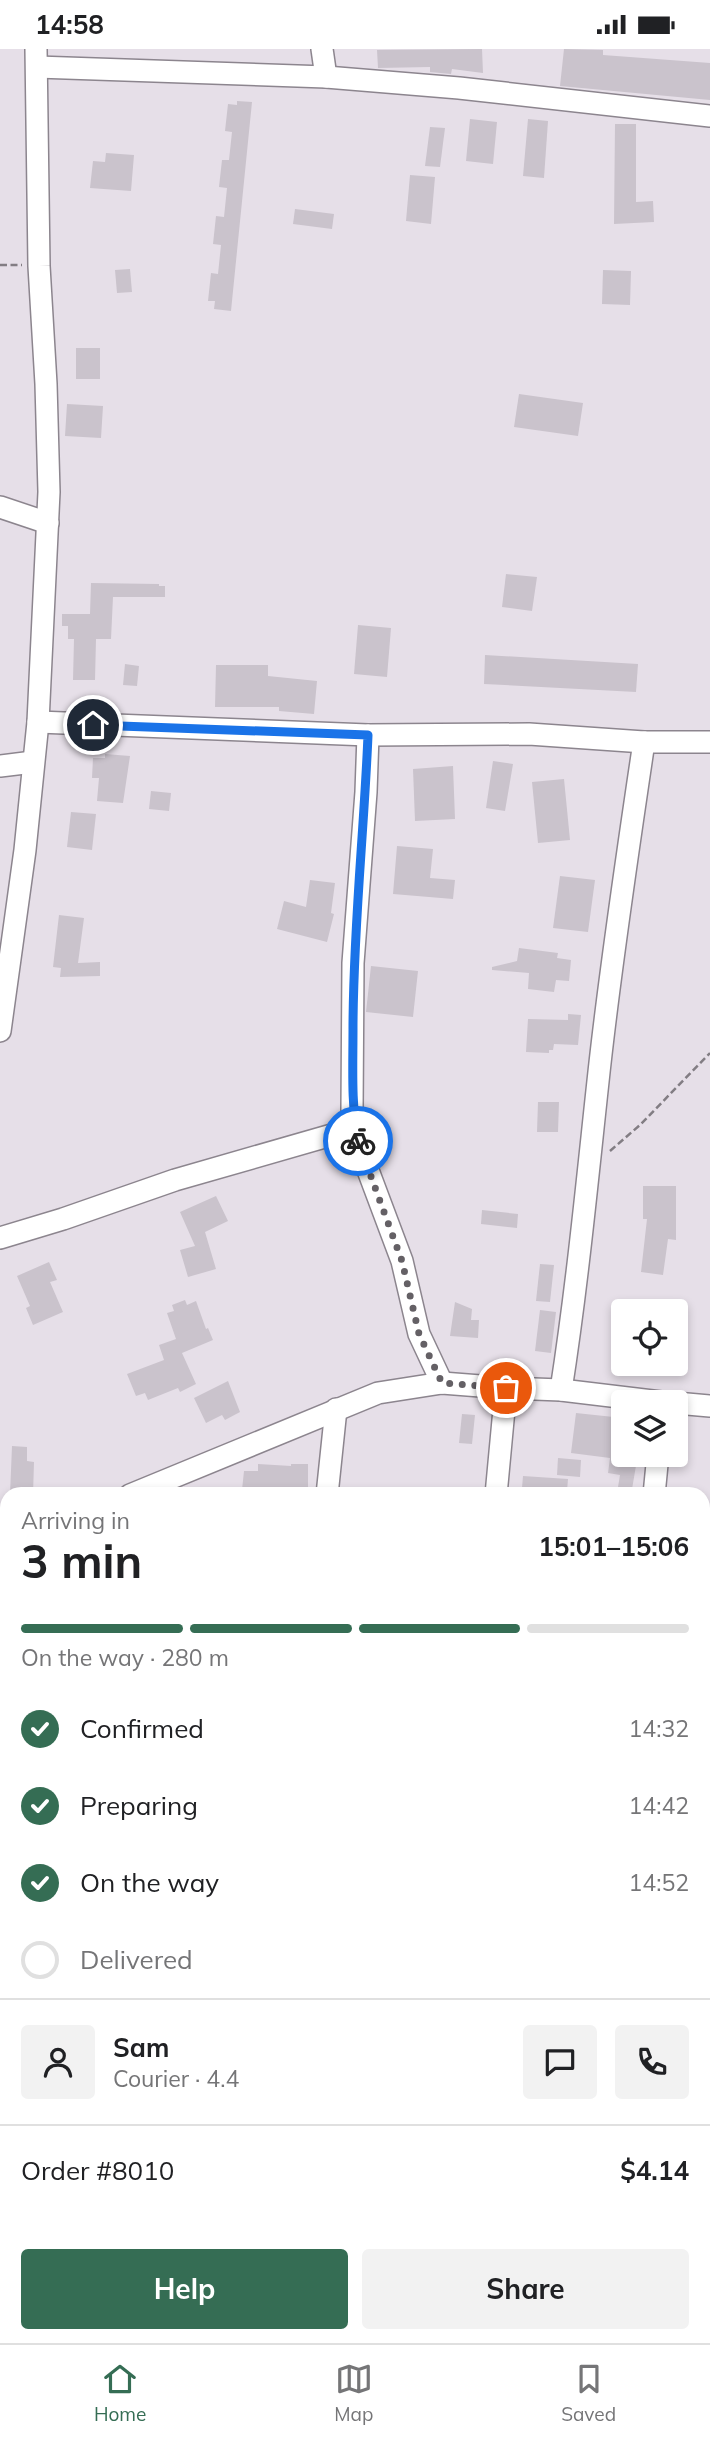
<!DOCTYPE html>
<html lang="en">
<head>
<meta charset="utf-8">
<style>
  :root { --surface:#fff; --page:#f2f2f2; --text:#202124; --muted:#757577; --line:#e0e0e0; --accent:#356d54 }
  body { margin:0; font-family:Mulish,sans-serif; background:var(--page); color:var(--text); height:100vh; display:flex; flex-direction:column; font-size:26px; white-space:nowrap }
  * { box-sizing:border-box; margin:0 }
  p { font-size:23px; color:var(--muted) }
  .icon { flex:none; width:38px; height:38px; fill:none; stroke:currentColor; stroke-width:2; stroke-linecap:round; stroke-linejoin:round }
  .map { position:relative; flex:1; overflow:hidden }
  .sheet { position:absolute; left:0px; top:1438px; width:710px; height:856px; display:flex; flex-direction:column; background:var(--surface); border-radius:21px 21px 0 0; box-shadow:0 4px 10px #0003 }
  .sheet>* { flex:none }
  .controls { position:absolute; left:611px; top:1250px; display:grid; gap:14px }
  .controls a { display:grid; place-items:center; width:77px; height:77px; border-radius:7px; background:var(--surface); box-shadow:0 4px 10px #0003; font-size:35px }
  .pin { position:absolute; display:grid; place-items:center; width:60px; height:60px; color:#fff; margin:-30px; border:4px solid #fff; border-radius:50%; box-shadow:0 2px 7px #0007 }
  .courier { position:absolute; display:grid; place-items:center; width:70px; height:70px; margin:-35px; border:5px solid #1a73e8; border-radius:50%; background:#fff; color:#222; box-shadow:0 2px 9px #0007 }
  .headline em { font-style:normal; font-weight:700 }
  .headline div { display:flex; flex-direction:column-reverse }
  .headline { display:flex; align-items:center; justify-content:space-between; height:119px; padding:0 21px }
  h1 { font-size:46px; font-weight:700; line-height:52px }
  .bar { display:grid; grid-template-columns:repeat(4,1fr); gap:10px 7px; align-content:center; height:84px; padding:0 21px }
  .bar i { height:9px; border-radius:5px; background:var(--line) }
  .bar .active { background:var(--accent) }
  .bar p { grid-column:span 4 }
  .line { display:flex; align-items:center; gap:18px; padding:0 21px; border-top:2px solid var(--line) }
  .line div { flex:1 }
  .round { display:grid; place-items:center; flex:none; width:74px; height:74px; border-radius:7px; background:var(--page) }
  ol { padding:0 21px; list-style:none }
  li { display:flex; align-items:center; gap:21px; height:77px }
  li p { margin-inline-start:auto }
  li .icon { padding:7px; border-radius:50%; background:var(--accent); color:#fff; stroke-width:4 }
  li:last-child { color:var(--muted) }
  li i { width:38px; height:38px; border:4px solid var(--line); border-radius:50% }
  .cta { display:flex; gap:14px; margin-top:auto; padding:14px 21px }
  .cta a { flex:1; height:80px; border-radius:7px; background:var(--accent); color:#fff; font-size:28px; font-weight:700; line-height:80px; text-align:center }
  .cta a+a { background:var(--page); color:var(--text) }
  .status { display:flex; justify-content:space-between; align-items:center; height:49px; padding:0 35px; background:var(--surface); direction:ltr }
  .status svg { height:19px; fill:currentColor }
  .menu { display:flex; justify-content:space-around; align-items:center; height:98px; border-top:2px solid var(--line); background:var(--surface); font-size:19px; color:var(--muted) }
  .menu a { display:grid; justify-items:center; gap:4px }
  .menu .active { color:var(--accent) }
  .map>svg:first-child { display:block }
  .building { fill:#cac3cc }
  .lines { fill:none; stroke-linecap:round; stroke-linejoin:round }
  .minor-casing { stroke:#8c858e; stroke-width:24 }
  .highway-casing { stroke:#8c858e; stroke-width:34 }
  .path { stroke:#827d83; stroke-width:2.5; stroke-dasharray:7 3.5; stroke-linecap:butt }
  .minor { stroke:#fff; stroke-width:21 }
  .highway { stroke:#fff; stroke-width:32 }
  .done { stroke:#646065; stroke-width:7; stroke-dasharray:0 12.6 }
  .route { stroke:#1a73e8; stroke-width:9 }
</style>
</head>
<body>
<div class="status"><b>14:58</b><svg viewBox="0 0 49 12"><path d="M0 12V9h3v3zM5 12V6h3v6zM10 12V3h3v9zM15 12V0h3v12zM26 1h20v11H26zM47 4h2v5h-2z"/></svg></div>
<div class="map">
<svg width="710" height="2294" viewBox="0 0 710 2294">
  <rect width="100%" height="100%" fill="#e6dfe8"/>
  <!-- building -->
  <g class="building">
    <polygon points="482,0 483,24 452,20 451,25 430,23 430,18 378,19 377,1"/>
    <polygon points="564,0 603,1 603,6 710,14 710,51 560,37"/>
    <polygon points="237,52 252,53 231,262 214,260 215,252 208,252 211,224 218,225 221,196 213,195 216,167 224,168 227,139 219,138 222,111 229,111 232,83 225,82 228,55 237,56"/>
    <polygon points="470,70 497,73 493,115 466,112"/>
    <polygon points="528,70 548,72 544,129 523,127"/>
    <polygon points="615,75 636,75 636,153 653,152 654,173 614,175"/>
    <polygon points="430,78 445,79 440,118 425,117"/>
    <polygon points="106,104 134,106 131,142 90,139 93,112 105,113"/>
    <polygon points="410,126 435,128 431,175 406,172"/>
    <polygon points="295,160 334,165 332,180 293,175"/>
    <polygon points="130,220 132,243 117,244 115,221"/>
    <polygon points="603,221 631,222 630,256 602,255"/>
    <rect x="76" y="299" width="24" height="31"/>
    <polygon points="519,345 583,354 578,387 514,378"/>
    <polygon points="67,355 103,357 101,389 65,387"/>
    <polygon points="506,525 537,528 532,562 502,558"/>
    <polygon points="91,534 159,535 159,537 165,537 165,548 113,548 111,590 96,590 95,631 73,631 74,590 68,590 68,577 62,577 62,565 90,565"/>
    <polygon points="358,576 391,579 387,628 354,625"/>
    <polygon points="485,606 638,615 636,643 484,635"/>
    <polygon points="125,615 139,617 137,637 123,636"/>
    <polygon points="216,616 268,616 268,627 317,632 314,665 279,662 279,658 215,658"/>
    <polygon points="105,705 130,707 123,754 97,752 99,729 92,729 93,709 105,709"/>
    <polygon points="493,712 513,715 505,762 486,759"/>
    <polygon points="453,717 455,770 415,772 413,720"/>
    <polygon points="564,730 570,791 538,794 532,733"/>
    <polygon points="151,742 171,744 169,762 149,760"/>
    <polygon points="71,763 96,765 92,801 67,798"/>
    <polygon points="397,797 433,800 430,829 455,831 453,850 393,845"/>
    <polygon points="560,827 595,831 588,883 553,879"/>
    <polygon points="310,831 335,834 331,864 334,865 327,893 277,880 284,852 306,858"/>
    <polygon points="59,866 84,869 78,914 100,913 100,927 60,928 61,919 53,918"/>
    <polygon points="519,899 558,904 557,909 571,911 569,932 556,931 554,943 528,940 529,924 492,921 492,918 517,912"/>
    <polygon points="371,917 418,922 413,968 366,963"/>
    <polygon points="568,965 581,966 578,996 554,995 553,1001 549,1001 549,1004 526,1003 528,970 568,971"/>
    <polygon points="538,1053 559,1053 558,1083 537,1083"/>
    <polygon points="643,1137 676,1137 676,1191 668,1190 663,1226 641,1223 647,1170 643,1170"/>
    <polygon points="216,1147 228,1172 205,1183 216,1220 188,1228 180,1201 195,1197 180,1163"/>
    <polygon points="482,1161 518,1165 517,1179 481,1175"/>
    <polygon points="49,1213 57,1231 50,1233 63,1263 33,1276 26,1259 30,1257 17,1227"/>
    <polygon points="540,1215 554,1216 550,1253 536,1252"/>
    <polygon points="185,1251 187,1256 196,1252 206,1280 208,1279 213,1291 182,1304 196,1335 180,1343 178,1339 148,1351 145,1344 136,1347 127,1325 164,1311 159,1296 176,1290 167,1264 174,1262 172,1256"/>
    <polygon points="455,1253 472,1260 471,1271 479,1271 478,1289 450,1287"/>
    <polygon points="540,1261 556,1263 551,1304 535,1302"/>
    <polygon points="228,1332 240,1363 225,1371 222,1366 206,1374 194,1349"/>
    <polygon points="576,1364 623,1369 623,1405 638,1405 631,1446 617,1444 620,1426 608,1424 610,1409 571,1404"/>
    <polygon points="462,1365 475,1366 472,1395 459,1394"/>
    <polygon points="12,1397 27,1398 27,1412 34,1413 33,1446 10,1446"/>
    <polygon points="558,1409 581,1411 580,1428 557,1426"/>
    <polygon points="258,1415 291,1417 291,1415 308,1415 308,1446 242,1441 244,1422 258,1422"/>
    <polygon points="523,1427 568,1430 567,1442 522,1439"/>
  </g>
  <g class="lines">
    <!-- minor casing -->
    <g class="minor-casing">
      <g id="minor">
        <polyline points="322,0 326,28"/>
        <polyline points="37,18 326,28 459,39 710,67"/>
        <polyline points="0,458 48,474"/>
        <polyline points="38,673 368,686 529,685 644,693 710,693"/>
        <polyline points="368,686 366,743 353,914 352,1061 360,1100 402,1212 419,1285 442,1334"/>
        <polyline points="0,717 33,713"/>
        <polyline points="0,982 25,801 38,673 49,443 46,335 39,217 36,0"/>
        <polyline points="0,1189 63,1170 175,1131 356,1079"/>
        <path d="M561,1341C578,1232 588,1123 600,1014C612,907 628,800 644,693"/>
        <polyline points="676,1354 710,1357"/>
        <polyline points="130,1446 378,1344 442,1334 506,1339 561,1341 661,1353"/>
        <polyline points="327,1446 336,1360"/>
        <polyline points="496,1446 506,1339"/>
        <polyline points="654,1446 658,1405"/>
        <polyline points="0,1506 7,1502"/>
        <polyline points="0,1730 7,1732"/>
        <polyline points="704,2075 710,2062"/>
        <polyline points="704,2193 710,2195"/>
        <polyline points="0,2199 7,2200"/>
        <polyline points="305,2287 311,2294"/>
        <polyline points="120,2294 126,2287"/>
        <polyline points="357,2294 363,2287"/>
        <polyline points="558,2294 563,2287"/>
      </g>
    </g>
    <!-- highway casing -->
    <g class="highway-casing">
      <g id="highway">
        <polyline points="704,2140 710,2129"/>
        <polyline points="592,2294 597,2287"/>
      </g>
    </g>
    <!-- path -->
    <g class="path">
      <polyline points="0,216 22,216"/>
      <polyline points="610,1102 640,1076 710,1004"/>
    </g>
    <!-- minor -->
    <use href="#minor" class="minor"/>
    <!-- highway -->
    <use href="#highway" class="highway"/>
  </g>
  <g class="lines">
    <!-- done -->
    <polyline class="done" points="358,1092 402,1212 419,1285 442,1334 506,1339"/>
    <!-- route -->
    <path class="route" d="M93,676L368,686C364,784 353,882 353,980C353,1019 351,1055 358,1092"/>
  </g>
</svg>
<div class="controls">
<a><svg class="icon" aria-label="locate" viewBox="0 0 24 24"><circle cx="12" cy="12" r="6"/><path d="M12 2v4M12 18v4M2 12h4M18 12h4"/></svg></a>
<a><svg class="icon" aria-label="layers" viewBox="0 0 24 24"><path d="M12 4l9 5-9 5-9-5zM3 14l9 5 9-5"/></svg></a>
</div>
<div class="pin" style="left:506px;top:1339px;background:#ea580c"><svg class="icon" aria-label="bag" viewBox="0 0 24 24"><path d="M5 8h14l-1 12H6zM9 8a3 3 0 0 1 6 0"/></svg></div>
<div class="pin" style="left:93px;top:676px;background:#1f2937"><svg class="icon" aria-label="home" viewBox="0 0 24 24"><path d="M3 11l9-7 9 7M6 9v11h12V9"/></svg></div>
<div class="courier" style="left:358px;top:1092px"><svg class="icon" aria-label="bike" viewBox="0 0 24 24"><circle cx="6" cy="16" r="4"/><circle cx="18" cy="16" r="4"/><path d="M6 16l4-8h5l3 8M10 8l3 8H6M13 5h3"/></svg></div>
<section class="sheet">
<div class="headline"><div><h1>3 min</h1><p>Arriving in</p></div><em>15:01–15:06</em></div>
<div class="bar"><i class="active"></i><i class="active"></i><i class="active"></i><i></i><p>On the way · 280 m</p></div>
<ol>
<li><svg class="icon" aria-label="check" viewBox="0 0 24 24"><path d="M5 12l5 5 9-10"/></svg>Confirmed<p>14:32</p></li>
<li><svg class="icon" aria-label="check" viewBox="0 0 24 24"><path d="M5 12l5 5 9-10"/></svg>Preparing<p>14:42</p></li>
<li><svg class="icon" aria-label="check" viewBox="0 0 24 24"><path d="M5 12l5 5 9-10"/></svg>On the way<p>14:52</p></li>
<li><i></i>Delivered</li>
</ol>
<div class="line" style="height:126px"><a class="round"><svg class="icon" aria-label="person" viewBox="0 0 24 24"><circle cx="12" cy="8" r="4"/><path d="M4 21q1-7 8-7t8 7"/></svg></a><div><b>Sam</b><p>Courier · 4.4</p></div><a class="round"><svg class="icon" aria-label="chat" viewBox="0 0 24 24"><path d="M4 5h16v11H9l-5 4z"/></svg></a><a class="round"><svg class="icon" aria-label="phone" viewBox="0 0 24 24"><path d="M5 4h4l2 5-3 2q2 4 5 5l2-3 5 2v4C11 20 4 13 5 4z"/></svg></a></div>
<div class="line" style="height:91px"><div>Order #8010</div><b>$4.14</b></div>
<div class="cta"><a>Help</a><a>Share</a></div>
</section>
</div>
<nav class="menu">
<a class="active"><svg class="icon" aria-label="home" viewBox="0 0 24 24"><path d="M3 11l9-7 9 7M6 9v11h12V9"/></svg>Home</a>
<a><svg class="icon" aria-label="map" viewBox="0 0 24 24"><path d="M3 6l6-2 6 2 6-2v14l-6 2-6-2-6 2zM9 4v14M15 6v14"/></svg>Map</a>
<a><svg class="icon" aria-label="saved" viewBox="0 0 24 24"><path d="M7 4h10v16l-5-4-5 4z"/></svg>Saved</a>
</nav>
</body>
</html>
